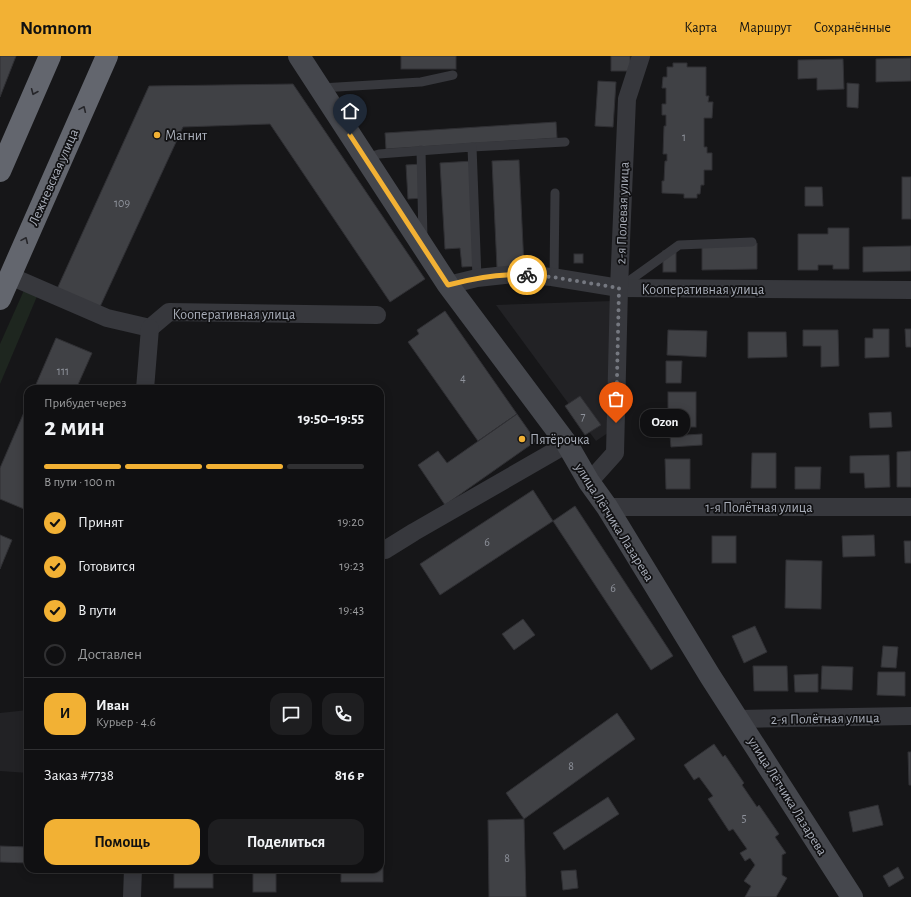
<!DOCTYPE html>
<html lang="ru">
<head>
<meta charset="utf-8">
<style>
  :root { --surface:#101012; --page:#1e1e20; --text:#f1f3f6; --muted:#9c9d9f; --line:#303032; --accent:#f2b134 }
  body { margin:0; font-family:"Alegreya Sans",sans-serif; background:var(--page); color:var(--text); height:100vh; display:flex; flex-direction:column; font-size:15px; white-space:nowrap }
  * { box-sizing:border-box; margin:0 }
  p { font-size:13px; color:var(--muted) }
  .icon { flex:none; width:22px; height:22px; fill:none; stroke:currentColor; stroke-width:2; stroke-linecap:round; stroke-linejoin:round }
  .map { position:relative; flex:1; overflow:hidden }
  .sheet { position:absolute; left:24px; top:329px; width:360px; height:488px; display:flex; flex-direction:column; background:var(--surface); border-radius:12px; box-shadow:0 2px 10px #0003,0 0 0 1px var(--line) }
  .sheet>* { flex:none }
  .pin { position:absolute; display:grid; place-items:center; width:34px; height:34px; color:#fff; margin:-41px -17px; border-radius:50% 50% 50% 0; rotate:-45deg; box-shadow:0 0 4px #0007 }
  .pin .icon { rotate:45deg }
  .courier { position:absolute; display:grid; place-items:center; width:40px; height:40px; margin:-20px; border:3px solid #f2b134; border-radius:50%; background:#fff; color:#222; box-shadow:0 1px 5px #0007 }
  .bubble { position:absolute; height:28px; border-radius:12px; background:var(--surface); box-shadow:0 2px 10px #0003,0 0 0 1px var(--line); font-size:13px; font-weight:600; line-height:28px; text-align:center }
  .head em { font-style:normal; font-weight:600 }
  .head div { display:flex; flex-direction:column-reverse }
  .head { display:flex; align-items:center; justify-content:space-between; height:68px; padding:0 20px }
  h1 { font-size:26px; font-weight:600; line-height:30px }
  .bar { display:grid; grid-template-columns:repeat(4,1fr); gap:6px 4px; align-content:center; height:48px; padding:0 20px }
  .bar i { height:5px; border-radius:3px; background:var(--line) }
  .bar .on { background:var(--accent) }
  .bar p { grid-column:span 4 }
  .line { display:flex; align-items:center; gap:10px; padding:0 20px; border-top:1px solid var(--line) }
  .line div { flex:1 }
  .round { display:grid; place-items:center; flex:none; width:42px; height:42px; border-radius:12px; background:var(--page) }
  ol { padding:0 20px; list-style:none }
  li { display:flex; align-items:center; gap:12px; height:44px }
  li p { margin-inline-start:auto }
  li .icon { padding:4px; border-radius:50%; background:var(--accent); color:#111; stroke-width:4 }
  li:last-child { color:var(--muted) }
  li i { width:22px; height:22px; border:2px solid var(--line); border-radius:50% }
  .button { display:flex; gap:8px; margin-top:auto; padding:8px 20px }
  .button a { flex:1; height:46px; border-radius:12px; background:var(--accent); color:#111; font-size:16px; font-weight:600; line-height:46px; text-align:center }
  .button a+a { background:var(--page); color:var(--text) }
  header { display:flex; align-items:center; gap:24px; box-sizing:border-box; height:56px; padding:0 20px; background:var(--accent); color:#111 }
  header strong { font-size:19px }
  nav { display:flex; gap:22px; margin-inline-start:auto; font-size:14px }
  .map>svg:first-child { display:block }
  .built { fill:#222225 }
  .green { fill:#1e261f }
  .building { fill:#404145; stroke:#303034 }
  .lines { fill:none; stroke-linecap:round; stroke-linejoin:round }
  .lane { stroke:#37383d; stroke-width:9 }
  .street { stroke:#37383d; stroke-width:18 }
  .secondary { stroke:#45474d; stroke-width:22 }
  .highway { stroke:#63666e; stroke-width:22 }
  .oneway { stroke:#26262a }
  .done { stroke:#757880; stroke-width:4; stroke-dasharray:0 7.2 }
  .route { stroke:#f2b134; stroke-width:5 }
  .poi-dot { fill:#f2b134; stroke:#111113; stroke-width:1.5 }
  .labels { text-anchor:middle; stroke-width:3.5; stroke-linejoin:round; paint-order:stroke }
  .number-label { font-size:12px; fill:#8e929b }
  .poi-label { font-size:14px; fill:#a8adb8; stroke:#111113; text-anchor:start }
  .street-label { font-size:14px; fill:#a8adb8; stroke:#111113 }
</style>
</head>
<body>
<header>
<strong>Nomnom</strong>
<nav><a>Карта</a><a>Маршрут</a><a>Сохранённые</a></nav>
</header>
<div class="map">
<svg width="911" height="841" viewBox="0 0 911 841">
  <rect width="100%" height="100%" fill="#161618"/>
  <!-- built -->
  <g class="built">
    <polygon points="612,245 618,370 596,385 496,249"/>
    <polygon points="28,654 28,717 0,715 0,657"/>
  </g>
  <!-- green -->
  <polygon class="green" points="25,232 38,238 0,328 0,288"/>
  <!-- building -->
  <g class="building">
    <polygon points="0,0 16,0 0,41"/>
    <rect x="401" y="0" width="55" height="13"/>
    <polygon points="611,0 630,0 631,15 611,15"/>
    <polygon points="911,2 911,25 876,26 876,3"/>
    <polygon points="843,3 844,33 817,34 817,22 798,23 798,4"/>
    <polygon points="673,7 687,7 687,11 706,11 706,40 709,40 708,46 713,46 712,62 704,62 704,91 707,91 707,97 712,97 712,114 704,114 704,129 701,129 700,138 697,138 697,142 684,142 684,138 662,137 662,125 664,125 665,105 667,105 667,98 663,98 664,70 666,70 666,59 662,59 662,48 666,48 666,32 662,32 663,21 667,21 667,11 673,11"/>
    <polygon points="598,25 616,26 613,71 595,70"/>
    <polygon points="847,27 859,28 858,52 847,51"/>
    <polygon points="293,28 425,223 390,246 270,68 183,71 99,253 57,233 149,30"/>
    <polygon points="556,66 557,82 386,93 385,77"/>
    <polygon points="519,104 524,211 497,212 492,105"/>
    <polygon points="473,105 479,210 462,211 460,192 445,193 440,107"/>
    <polygon points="422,108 424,142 408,143 406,109"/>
    <rect x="902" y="121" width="9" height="42"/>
    <polygon points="805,131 822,131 823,150 805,150"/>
    <polygon points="828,172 849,172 849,213 833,213 833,209 818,209 818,214 798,214 798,178 828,178"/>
    <polygon points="757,187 757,213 702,214 702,188"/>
    <polygon points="911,190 911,215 863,216 863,191"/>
    <rect x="663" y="195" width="13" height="21"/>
    <rect x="574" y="198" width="9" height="9"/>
    <polygon points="445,255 517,358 478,385 408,286 419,278 417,274"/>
    <polygon points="873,273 889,273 889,301 865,302 865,282 873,282"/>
    <polygon points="905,273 911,273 911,291 906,291"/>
    <polygon points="668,274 707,275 706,301 667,299"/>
    <polygon points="803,274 838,274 839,310 821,311 821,290 803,290"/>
    <polygon points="748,276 786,276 787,301 748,302"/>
    <polygon points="56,282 92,297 76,333 34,333"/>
    <polygon points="666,305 682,305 681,327 666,327"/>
    <rect x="668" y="336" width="28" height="35"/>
    <polygon points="580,340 601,369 585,379 565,350"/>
    <polygon points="28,347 28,444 24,453 0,443 0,412"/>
    <polygon points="891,356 892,371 870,372 869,357"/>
    <polygon points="517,358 536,385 445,449 418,409 438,395 447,407"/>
    <polygon points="702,378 702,389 671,391 670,380"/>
    <polygon points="911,395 911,431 897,431 897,396"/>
    <polygon points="752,397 776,397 776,432 751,432"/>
    <polygon points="889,399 890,431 865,432 864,417 850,417 850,400"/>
    <polygon points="665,403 690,403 690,433 666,433"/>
    <polygon points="795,411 821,411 820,433 795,433"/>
    <polygon points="533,434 553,465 440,539 420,508"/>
    <polygon points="575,450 673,600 651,614 553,465"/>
    <polygon points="0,479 12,484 0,513"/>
    <polygon points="874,479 875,500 843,501 842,480"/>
    <rect x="712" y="480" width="24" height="27"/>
    <polygon points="904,485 911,485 911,507 905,507"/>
    <polygon points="786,504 822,505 821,553 785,552"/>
    <rect x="380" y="525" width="3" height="51"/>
    <polygon points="523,563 535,579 514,594 502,578"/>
    <polygon points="755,570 767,596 744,607 732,580"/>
    <polygon points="380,576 383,576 383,826 341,826 341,813 380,813"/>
    <polygon points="883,590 898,591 896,612 881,611"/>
    <polygon points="753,610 787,610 788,635 754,635"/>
    <polygon points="822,610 853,611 852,634 821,633"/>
    <polygon points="878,616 905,616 905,640 877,639"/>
    <polygon points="818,618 818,636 795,636 794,619"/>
    <polygon points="617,657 635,683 524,763 506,737"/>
    <polygon points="714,688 723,701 725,699 744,727 742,729 757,751 759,749 779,778 775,781 786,797 782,799 782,819 787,822 776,841 745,841 751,830 744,825 755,809 750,802 745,805 740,797 747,793 733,773 729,775 708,743 713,740 699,721 694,724 684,709"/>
    <polygon points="908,696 911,696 911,729 909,729"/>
    <polygon points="608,741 619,758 564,794 553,777"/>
    <polygon points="878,749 883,769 853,776 849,756"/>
    <polygon points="524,763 526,841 489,841 488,764"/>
    <polygon points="0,790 28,791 28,807 0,806"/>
    <polygon points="898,811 904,822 889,831 883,820"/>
    <rect x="174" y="813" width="39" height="19"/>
    <rect x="253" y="813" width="23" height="23"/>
    <polygon points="576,814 578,832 563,834 561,815"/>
  </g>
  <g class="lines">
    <!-- lane -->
    <g class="lane">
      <polyline points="321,32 421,26 453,19"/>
      <polyline points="472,91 565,86"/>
      <polyline points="421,94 423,183"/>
      <polyline points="366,102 379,98 472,91 477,222"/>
      <polyline points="554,222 555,137"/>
      <polyline points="622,230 679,189 752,186"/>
    </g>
    <!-- street -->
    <g class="street">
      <polyline points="10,220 107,262 150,272 169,256 377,259"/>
      <polyline points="448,229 477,222 514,218 552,221 619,232 911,234"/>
      <polyline points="145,333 150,272"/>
      <polyline points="589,426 615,397 619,232 627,43 641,0"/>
      <polyline points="607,451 911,451"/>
      <polyline points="380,494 385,494 414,476 567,388"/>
      <polyline points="738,663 911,660"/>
      <polyline points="132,841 133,813"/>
    </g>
    <!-- secondary -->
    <polyline class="secondary" points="299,0 448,229 567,388 589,426 607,451 710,620 852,841"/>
    <!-- highway -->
    <g class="highway">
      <polyline points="0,115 50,0"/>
      <polyline points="0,243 107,0"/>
    </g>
  </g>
  <!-- one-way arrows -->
  <defs><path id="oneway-chevron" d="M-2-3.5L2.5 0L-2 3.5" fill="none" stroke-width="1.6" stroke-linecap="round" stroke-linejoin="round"/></defs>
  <g class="oneway">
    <use href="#oneway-chevron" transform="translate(34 36) rotate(113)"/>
    <use href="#oneway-chevron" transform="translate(83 53) rotate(-66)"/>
    <use href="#oneway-chevron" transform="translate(25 184) rotate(-66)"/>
  </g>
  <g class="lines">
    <!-- done -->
    <polyline class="done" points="527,219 552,221 619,232 616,367"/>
    <!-- route -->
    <path class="route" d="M350,79L448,229C474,222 500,217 527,219"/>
  </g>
  <!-- markers -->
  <g class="poi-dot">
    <circle cx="157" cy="79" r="4"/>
    <circle cx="522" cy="383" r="4"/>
  </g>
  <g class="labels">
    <!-- number labels -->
    <g class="number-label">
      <text x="684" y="85">1</text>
      <text x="122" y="151">109</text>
      <text x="63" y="319">111</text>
      <text x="463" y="326">4</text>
      <text x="583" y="364">7</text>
      <text x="487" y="490">6</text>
      <text x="613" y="536">6</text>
      <text x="571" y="714">8</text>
      <text x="744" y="766">5</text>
      <text x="507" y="806">8</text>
    </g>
    <!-- poi labels -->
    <g class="poi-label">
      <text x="165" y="84">Магнит</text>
      <text x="530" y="388">Пятёрочка</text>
    </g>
    <!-- street labels -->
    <g class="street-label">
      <text transform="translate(53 121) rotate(-66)" y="5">Лежневская улица</text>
      <text transform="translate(622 157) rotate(-88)" y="5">2-я Полевая улица</text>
      <text x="703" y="238">Кооперативная улица</text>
      <text x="234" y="263">Кооперативная улица</text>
      <text x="759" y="456">1-я Полётная улица</text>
      <text transform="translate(615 466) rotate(58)" y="5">улица Лётчика Лазарева</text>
      <text transform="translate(825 662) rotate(-1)" y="5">2-я Полётная улица</text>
      <text transform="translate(788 740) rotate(58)" y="5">улица Лётчика Лазарева</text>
    </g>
  </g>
</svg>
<div class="pin" style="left:616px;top:367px;background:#ea580c"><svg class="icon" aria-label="bag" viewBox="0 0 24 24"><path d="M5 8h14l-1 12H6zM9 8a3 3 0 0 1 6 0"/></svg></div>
<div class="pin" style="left:350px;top:79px;background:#1f2937"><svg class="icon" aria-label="home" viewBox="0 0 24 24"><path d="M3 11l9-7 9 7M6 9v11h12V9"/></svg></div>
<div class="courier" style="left:527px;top:219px"><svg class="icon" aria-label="bike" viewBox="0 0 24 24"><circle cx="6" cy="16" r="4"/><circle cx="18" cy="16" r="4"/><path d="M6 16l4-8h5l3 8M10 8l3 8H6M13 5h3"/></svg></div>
<div class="bubble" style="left:640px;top:353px;width:50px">Ozon</div>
<section class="sheet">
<div class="head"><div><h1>2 мин</h1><p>Прибудет через</p></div><em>19:50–19:55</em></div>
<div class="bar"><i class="on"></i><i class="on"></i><i class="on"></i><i></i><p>В пути · 100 m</p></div>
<ol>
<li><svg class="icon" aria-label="check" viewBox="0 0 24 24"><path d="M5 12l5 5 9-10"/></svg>Принят<p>19:20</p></li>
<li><svg class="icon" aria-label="check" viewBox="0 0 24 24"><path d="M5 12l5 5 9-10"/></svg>Готовится<p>19:23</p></li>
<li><svg class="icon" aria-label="check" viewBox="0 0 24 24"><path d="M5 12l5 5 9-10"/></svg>В пути<p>19:43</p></li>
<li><i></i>Доставлен</li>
</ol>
<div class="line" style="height:72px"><b class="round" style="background:var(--accent);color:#111">И</b><div><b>Иван</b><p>Курьер · 4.6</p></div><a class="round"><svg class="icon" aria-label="chat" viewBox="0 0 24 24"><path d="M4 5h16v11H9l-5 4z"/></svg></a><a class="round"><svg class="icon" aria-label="phone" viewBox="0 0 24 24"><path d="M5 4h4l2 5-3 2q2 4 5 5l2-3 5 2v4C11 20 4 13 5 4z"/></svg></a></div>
<div class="line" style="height:52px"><div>Заказ #7738</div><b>816 ₽</b></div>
<div class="button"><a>Помощь</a><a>Поделиться</a></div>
</section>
</div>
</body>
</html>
